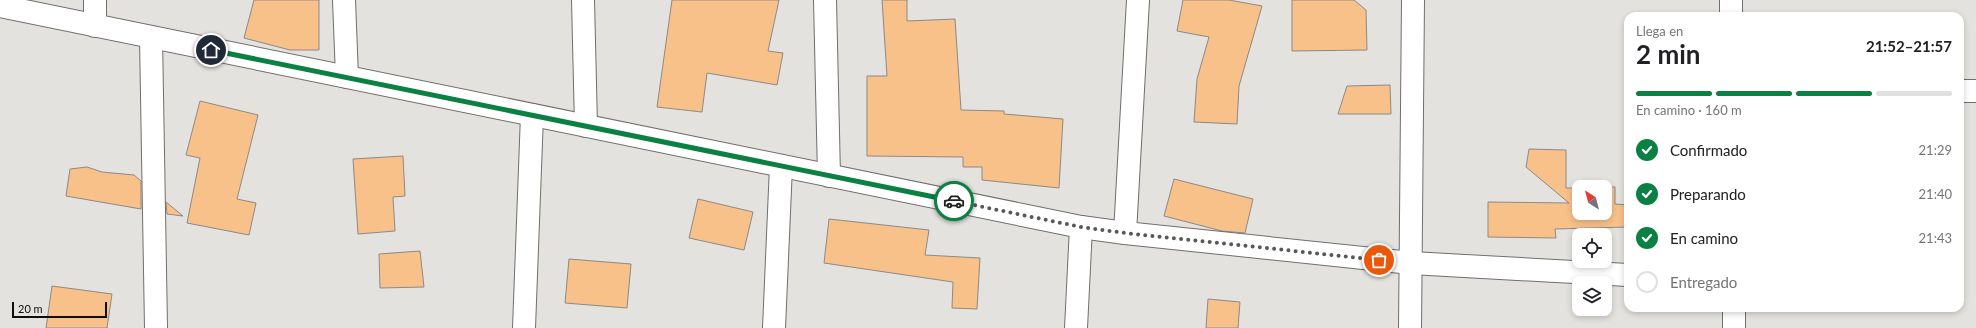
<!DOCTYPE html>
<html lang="es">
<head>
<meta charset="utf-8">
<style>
  :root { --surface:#fff; --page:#f6f6f6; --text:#202124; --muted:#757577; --line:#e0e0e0; --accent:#0b8043 }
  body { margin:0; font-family:Lato,sans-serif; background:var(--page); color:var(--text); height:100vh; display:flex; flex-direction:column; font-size:15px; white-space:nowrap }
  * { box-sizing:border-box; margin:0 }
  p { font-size:13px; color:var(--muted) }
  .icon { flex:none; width:22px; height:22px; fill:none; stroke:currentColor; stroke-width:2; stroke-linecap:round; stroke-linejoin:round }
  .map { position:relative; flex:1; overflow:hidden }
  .drawer { position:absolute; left:1624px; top:12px; width:340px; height:300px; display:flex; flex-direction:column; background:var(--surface); border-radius:12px; box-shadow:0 2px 6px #0003 }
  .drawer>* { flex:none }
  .needle { width:26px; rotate:324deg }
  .fabs { position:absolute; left:1572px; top:180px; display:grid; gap:8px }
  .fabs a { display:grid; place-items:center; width:40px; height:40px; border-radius:8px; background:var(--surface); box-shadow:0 2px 6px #0003; font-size:20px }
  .scale { position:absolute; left:12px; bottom:10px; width:95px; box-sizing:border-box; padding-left:4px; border:2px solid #0f0e0d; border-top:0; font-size:11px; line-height:14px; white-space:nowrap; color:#0f0e0d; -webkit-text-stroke:3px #e4e2de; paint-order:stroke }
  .pin { position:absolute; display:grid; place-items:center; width:34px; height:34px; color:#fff; margin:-17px; border:2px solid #fff; border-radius:50%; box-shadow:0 1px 4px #0007 }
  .courier { position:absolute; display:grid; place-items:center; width:40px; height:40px; margin:-20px; border:3px solid #0b8043; border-radius:50%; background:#fff; color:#222; box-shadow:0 1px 5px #0007 }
  .head em { font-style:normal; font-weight:700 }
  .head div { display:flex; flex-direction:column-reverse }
  .head { display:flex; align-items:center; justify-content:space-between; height:68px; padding:0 12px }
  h1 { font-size:26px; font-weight:700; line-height:30px }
  .bar { display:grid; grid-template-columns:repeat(4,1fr); gap:6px 4px; align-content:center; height:48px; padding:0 12px }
  .bar i { height:5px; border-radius:3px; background:var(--line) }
  .bar .selected { background:var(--accent) }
  .bar p { grid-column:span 4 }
  ol { padding:0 12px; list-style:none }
  li { display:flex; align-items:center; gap:12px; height:44px }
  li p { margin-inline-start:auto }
  li .icon { padding:4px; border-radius:50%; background:var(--accent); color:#fff; stroke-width:4 }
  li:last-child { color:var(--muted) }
  li i { width:22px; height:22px; border:2px solid var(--line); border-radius:50% }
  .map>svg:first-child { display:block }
  .building { fill:#f8c18a; stroke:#8d8986 }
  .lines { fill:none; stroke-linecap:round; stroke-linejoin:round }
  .street-casing { stroke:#716e6b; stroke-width:24 }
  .street { stroke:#fff; stroke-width:22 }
  .done { stroke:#5a5856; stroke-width:4; stroke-dasharray:0 7.2 }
  .route { stroke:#0b8043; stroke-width:5 }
</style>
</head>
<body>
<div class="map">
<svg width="1976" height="328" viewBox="0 0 1976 328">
  <rect width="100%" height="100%" fill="#e4e2de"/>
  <!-- building -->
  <g class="building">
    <polygon points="254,0 319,0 319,50 290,50 244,38"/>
    <polygon points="672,0 779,0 768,51 783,53 777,85 707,73 702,112 657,107"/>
    <polygon points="882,0 907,0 907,21 955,19 961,110 1004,111 1004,114 1063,119 1059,188 982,180 982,167 963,167 963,157 867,156 867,76 887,76"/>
    <polygon points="1183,0 1229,0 1262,6 1239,86 1237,124 1194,122 1197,79 1209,37 1177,31"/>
    <polygon points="1292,0 1354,0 1366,10 1367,50 1292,51"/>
    <polygon points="1390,85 1391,114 1338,114 1347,86"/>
    <polygon points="200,101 258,115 237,199 256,203 249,235 187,223 200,158 186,155"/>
    <polygon points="1529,149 1566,150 1566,188 1579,188 1579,213 1605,213 1605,187 1615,187 1615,204 1628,205 1628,227 1555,229 1556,238 1488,237 1488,202 1569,203 1526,167"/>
    <polygon points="403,156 405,196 393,197 395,231 358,234 353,159"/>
    <polygon points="87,167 102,172 134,175 141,181 141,209 66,196 70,169"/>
    <polygon points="1174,179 1253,199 1245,233 1222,231 1164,216"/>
    <polygon points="698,199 753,212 744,250 689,238"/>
    <polygon points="166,202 183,216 167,214"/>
    <polygon points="829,219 929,230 925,255 980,258 977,309 952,308 953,282 824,263"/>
    <polygon points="420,251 424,287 380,288 379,254"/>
    <polygon points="569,259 631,264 627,308 565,303"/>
    <polygon points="52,286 112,294 107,328 46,328"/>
    <polygon points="1208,299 1240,302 1238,328 1206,328"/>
  </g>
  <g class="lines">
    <!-- street casing -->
    <g class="street-casing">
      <g id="street">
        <polyline points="95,0 95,26"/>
        <polyline points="344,0 347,77"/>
        <polyline points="583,0 586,126"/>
        <polyline points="825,0 829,176"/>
        <polyline points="0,6 1081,227 1125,233 1411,263 1628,275"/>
        <polyline points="1731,16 1731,0"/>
        <polyline points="151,37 156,328"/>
        <polyline points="1960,91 1976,91"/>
        <polyline points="1125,233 1138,0"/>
        <polyline points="1734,308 1734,328"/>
        <polyline points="524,328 532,115"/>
        <polyline points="774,328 781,166"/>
        <polyline points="1076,328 1081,227"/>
        <polyline points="1410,328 1413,0"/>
      </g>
    </g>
    <!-- street -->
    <use href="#street" class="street"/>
  </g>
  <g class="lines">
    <!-- done -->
    <polyline class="done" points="954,201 1081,227 1125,233 1379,260"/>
    <!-- route -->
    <polyline class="route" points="211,50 954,201"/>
  </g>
</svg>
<div class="fabs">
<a><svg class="needle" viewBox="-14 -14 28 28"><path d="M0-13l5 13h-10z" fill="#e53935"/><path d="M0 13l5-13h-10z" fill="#757577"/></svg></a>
<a><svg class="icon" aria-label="locate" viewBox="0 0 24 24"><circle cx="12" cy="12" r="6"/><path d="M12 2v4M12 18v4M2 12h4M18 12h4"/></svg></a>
<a><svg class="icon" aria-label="layers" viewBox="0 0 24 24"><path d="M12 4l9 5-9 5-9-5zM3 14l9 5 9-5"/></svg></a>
</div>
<div class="scale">20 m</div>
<div class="pin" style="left:1379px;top:260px;background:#ea580c"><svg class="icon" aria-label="bag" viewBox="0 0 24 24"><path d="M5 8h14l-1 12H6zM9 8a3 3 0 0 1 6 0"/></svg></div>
<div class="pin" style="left:211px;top:50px;background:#1f2937"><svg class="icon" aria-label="home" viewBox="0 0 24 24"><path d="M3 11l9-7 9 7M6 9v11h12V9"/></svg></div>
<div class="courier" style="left:954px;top:201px"><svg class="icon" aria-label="car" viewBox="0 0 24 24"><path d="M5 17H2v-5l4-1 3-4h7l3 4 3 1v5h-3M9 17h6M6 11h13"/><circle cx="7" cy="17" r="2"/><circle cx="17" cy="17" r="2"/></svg></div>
<section class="drawer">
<div class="head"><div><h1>2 min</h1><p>Llega en</p></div><em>21:52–21:57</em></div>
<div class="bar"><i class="selected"></i><i class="selected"></i><i class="selected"></i><i></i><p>En camino · 160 m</p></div>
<ol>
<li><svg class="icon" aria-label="check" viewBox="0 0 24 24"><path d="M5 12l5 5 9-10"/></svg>Confirmado<p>21:29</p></li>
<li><svg class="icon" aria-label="check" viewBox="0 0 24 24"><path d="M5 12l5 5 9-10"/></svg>Preparando<p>21:40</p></li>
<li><svg class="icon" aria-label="check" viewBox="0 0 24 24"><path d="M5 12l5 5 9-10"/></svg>En camino<p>21:43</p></li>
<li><i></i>Entregado</li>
</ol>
</section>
</div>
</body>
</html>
